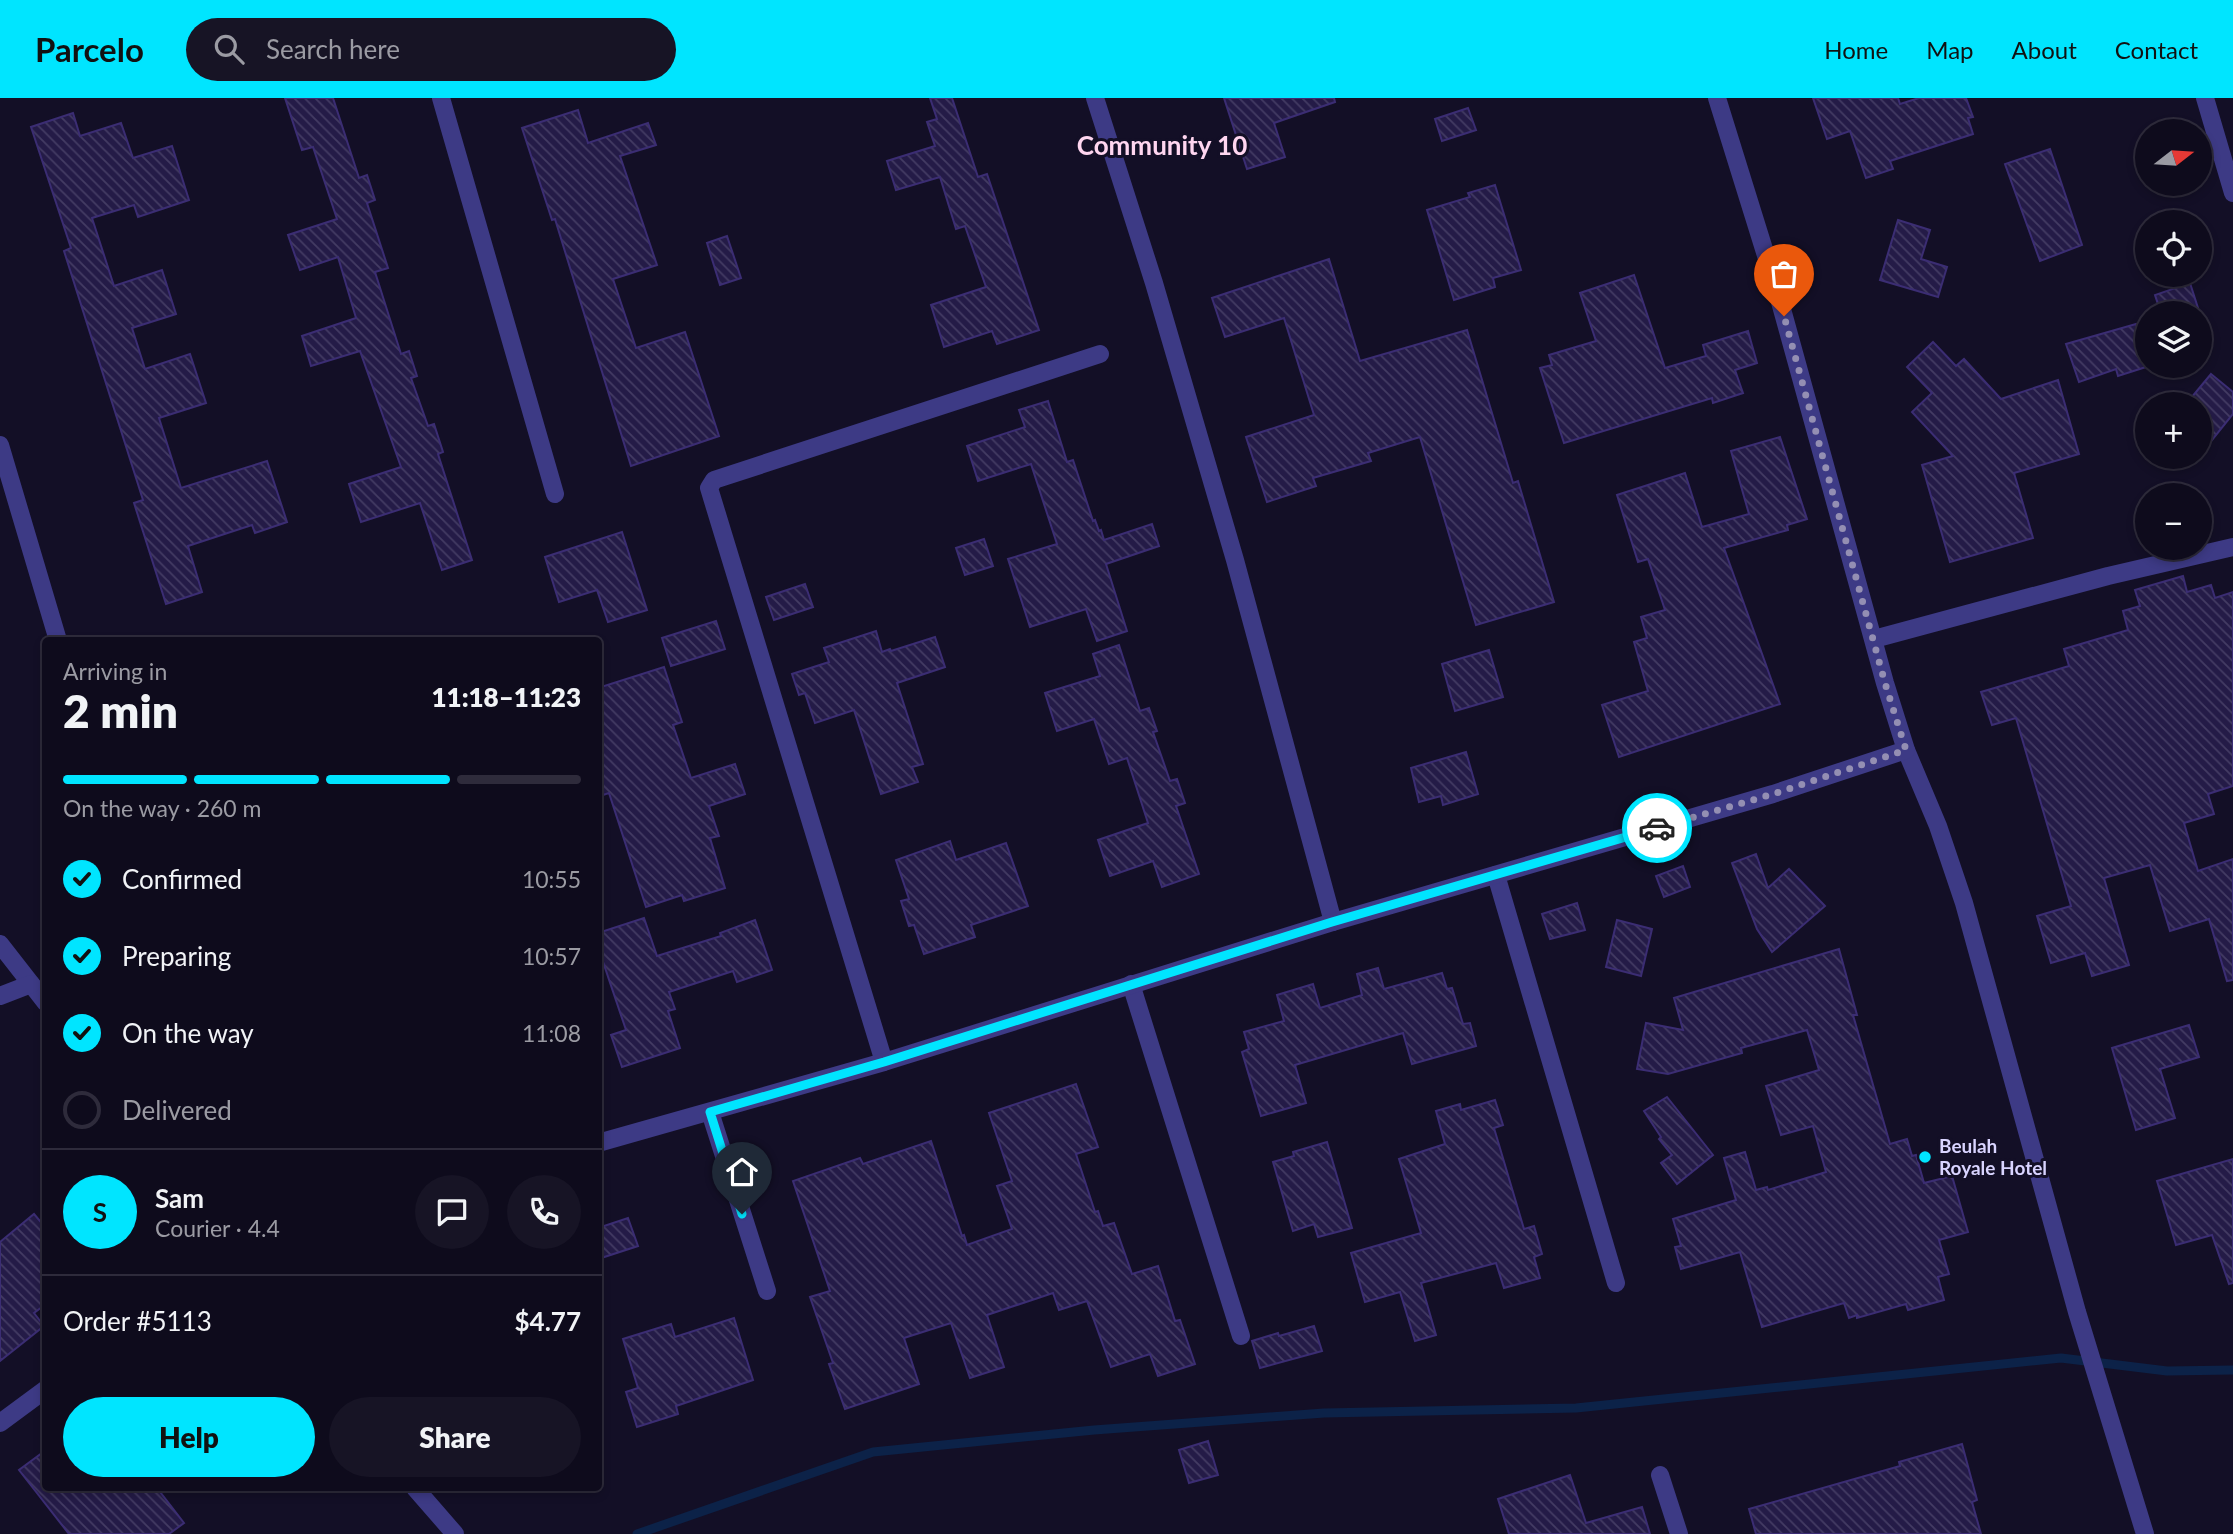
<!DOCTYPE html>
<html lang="en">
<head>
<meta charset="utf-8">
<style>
  :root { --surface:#0e0b1c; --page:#171425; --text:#f1f3f6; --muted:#9b9ba3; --line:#2e2b3b; --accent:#00e5ff }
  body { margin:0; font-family:Lato,sans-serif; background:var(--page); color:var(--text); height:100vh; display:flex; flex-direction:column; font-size:26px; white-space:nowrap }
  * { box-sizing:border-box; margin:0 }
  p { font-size:23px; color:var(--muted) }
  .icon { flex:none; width:38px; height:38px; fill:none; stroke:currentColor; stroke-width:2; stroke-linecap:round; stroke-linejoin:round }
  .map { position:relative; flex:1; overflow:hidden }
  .drawer { position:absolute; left:42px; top:539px; width:560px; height:854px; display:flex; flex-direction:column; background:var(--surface); border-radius:7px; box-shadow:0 4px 10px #0003,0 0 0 2px var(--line) }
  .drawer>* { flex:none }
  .needle { width:46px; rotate:73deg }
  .controls { position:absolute; left:2135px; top:21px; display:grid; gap:14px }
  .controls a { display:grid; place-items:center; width:77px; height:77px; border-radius:50%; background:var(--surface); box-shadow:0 4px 10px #0003,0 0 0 2px var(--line); font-size:35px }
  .pin { position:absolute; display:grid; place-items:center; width:60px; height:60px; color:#fff; margin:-72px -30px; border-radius:50% 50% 50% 0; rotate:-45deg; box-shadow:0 0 7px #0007 }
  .pin .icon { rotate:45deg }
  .courier { position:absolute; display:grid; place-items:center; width:70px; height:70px; margin:-35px; border:5px solid #00e5ff; border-radius:50%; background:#fff; color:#222; box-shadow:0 2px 9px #0007 }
  .headline em { font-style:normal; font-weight:800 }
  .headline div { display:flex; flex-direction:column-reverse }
  .headline { display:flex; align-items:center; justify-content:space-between; height:119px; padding:0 21px }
  h1 { font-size:46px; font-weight:800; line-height:52px }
  .bar { display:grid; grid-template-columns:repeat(4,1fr); gap:10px 7px; align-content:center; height:84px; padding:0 21px }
  .bar i { height:9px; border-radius:5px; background:var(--line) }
  .bar .selected { background:var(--accent) }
  .bar p { grid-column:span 4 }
  .line { display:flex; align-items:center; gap:18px; padding:0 21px; border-top:2px solid var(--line) }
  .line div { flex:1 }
  .round { display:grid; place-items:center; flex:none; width:74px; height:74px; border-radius:37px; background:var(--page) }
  ol { padding:0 21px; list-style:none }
  li { display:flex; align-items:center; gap:21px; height:77px }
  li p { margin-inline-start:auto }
  li .icon { padding:7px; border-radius:50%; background:var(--accent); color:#111; stroke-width:4 }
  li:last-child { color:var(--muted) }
  li i { width:38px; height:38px; border:4px solid var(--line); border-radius:50% }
  .action { display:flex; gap:14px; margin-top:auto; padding:14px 21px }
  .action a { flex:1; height:80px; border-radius:42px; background:var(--accent); color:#111; font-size:28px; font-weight:800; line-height:80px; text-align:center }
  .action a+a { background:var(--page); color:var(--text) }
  header { display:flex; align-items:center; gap:42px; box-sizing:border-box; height:98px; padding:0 35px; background:var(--accent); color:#111 }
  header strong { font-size:33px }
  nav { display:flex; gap:38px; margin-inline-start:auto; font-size:24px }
  .search { width:490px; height:63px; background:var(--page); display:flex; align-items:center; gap:18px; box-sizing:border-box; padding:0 24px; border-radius:38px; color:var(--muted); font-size:26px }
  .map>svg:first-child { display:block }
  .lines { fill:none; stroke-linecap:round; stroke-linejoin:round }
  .stream { stroke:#0c2248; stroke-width:9 }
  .building { fill:url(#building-back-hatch); stroke:#3b2d73; stroke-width:2 }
  .minor { stroke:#3d3a85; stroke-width:18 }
  .done { stroke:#948fb3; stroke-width:7; stroke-dasharray:0 12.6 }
  .route { stroke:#00e5ff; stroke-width:9 }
  .poi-dot { fill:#00e5ff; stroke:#130f26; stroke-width:2.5 }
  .labels { text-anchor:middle; stroke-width:6; stroke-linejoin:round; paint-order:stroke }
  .poi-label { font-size:19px; font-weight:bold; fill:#d9d4ff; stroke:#130f26; text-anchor:start }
  .district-label { font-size:26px; font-weight:bold; fill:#ffd6f0; stroke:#130f26 }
</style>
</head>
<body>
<header>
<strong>Parcelo</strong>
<div class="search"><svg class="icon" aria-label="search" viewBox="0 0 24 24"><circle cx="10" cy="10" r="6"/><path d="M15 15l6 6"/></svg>Search here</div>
<nav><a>Home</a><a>Map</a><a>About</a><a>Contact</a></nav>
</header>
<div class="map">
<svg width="2233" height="1436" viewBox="0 0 2233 1436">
  <defs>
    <pattern id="building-back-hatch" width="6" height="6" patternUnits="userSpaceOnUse" patternTransform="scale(1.75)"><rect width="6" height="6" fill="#241b47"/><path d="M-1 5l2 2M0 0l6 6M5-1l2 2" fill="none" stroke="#433b63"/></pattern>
  </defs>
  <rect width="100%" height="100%" fill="#130f26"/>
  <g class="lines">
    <!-- stream -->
    <polyline class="stream" points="637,1436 873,1354 1094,1332 1324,1315 1576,1310 2061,1260 2167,1273 2233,1272"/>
  </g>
  <!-- building -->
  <g class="building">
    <polygon points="285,0 333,0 359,80 367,77 375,102 367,105 388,170 375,174 401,256 409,253 417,278 411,280 428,328 434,326 443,354 438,356 472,462 442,472 420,405 361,424 349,386 401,369 360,253 311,268 302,238 356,220 338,159 300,172 288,137 337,121 313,49 302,52"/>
    <polygon points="930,0 952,0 978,79 987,76 1039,232 997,246 992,233 944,249 931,207 986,189 965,128 956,131 940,79 896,92 887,63 935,48 927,24 937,21"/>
    <polygon points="1224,0 1334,0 1335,4 1274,25 1285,59 1247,71"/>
    <polygon points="1813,0 1898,0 1900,6 1919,0 1966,0 1973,19 1968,20 1973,36 1890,63 1893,71 1866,80 1850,33 1827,41"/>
    <polygon points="1468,10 1476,32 1442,43 1435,21"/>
    <polygon points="578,12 588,45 648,25 656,47 620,58 657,167 613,181 636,250 685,234 719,338 631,368 555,121 552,122 522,30"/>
    <polygon points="73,15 80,38 121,25 133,60 172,48 189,102 138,119 134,107 92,120 114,188 162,172 176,216 132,230 145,271 190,256 206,305 159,320 181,390 267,363 287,424 255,435 252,427 188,448 202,494 166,506 134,405 143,402 64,153 71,150 31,29"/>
    <polygon points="2050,51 2082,147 2040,163 2005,66"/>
    <polygon points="1495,87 1521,172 1493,180 1495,189 1454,202 1427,112 1470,99 1468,95"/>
    <polygon points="1898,122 1930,132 1921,161 1947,169 1938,199 1880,182"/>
    <polygon points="727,138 741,180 720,187 707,145"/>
    <polygon points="1329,161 1360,263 1467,232 1513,385 1518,383 1554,504 1476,527 1420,339 1368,355 1371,363 1313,380 1316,388 1267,404 1246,339 1314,317 1284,220 1225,239 1212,200"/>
    <polygon points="1634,177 1665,270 1706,258 1703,247 1748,233 1757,265 1735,272 1743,295 1713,305 1712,300 1564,345 1540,270 1552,267 1549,257 1596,243 1580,195"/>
    <polygon points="2190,185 2198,210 2196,211 2197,215 2161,215 2155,197"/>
    <polygon points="2136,226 2149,268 2118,278 2116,271 2079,284 2066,246"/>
    <polygon points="1933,244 1956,268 1964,261 2001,301 2058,282 2079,356 2014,375 2033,440 1950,464 1922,367 1953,358 1912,314 1932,295 1907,269"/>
    <polygon points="2211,276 2233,294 2233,316 2200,357 2200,306 2186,306"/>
    <polygon points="1048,303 1067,364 1073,362 1093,423 1095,422 1099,433 1101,432 1104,442 1152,426 1159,448 1106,466 1127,533 1097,543 1086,511 1030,529 1008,461 1057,446 1031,366 978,383 967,348 1025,329 1019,312"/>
    <polygon points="1780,339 1807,421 1787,427 1788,432 1724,450 1780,606 1619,659 1602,607 1648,593 1634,544 1647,540 1641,519 1665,512 1648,461 1638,464 1617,397 1685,375 1702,429 1749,416 1731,353"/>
    <polygon points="622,434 647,512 608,524 597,492 559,504 545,459"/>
    <polygon points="984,441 993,468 965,477 956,450"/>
    <polygon points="2183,478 2187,494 2211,487 2215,500 2233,494 2233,688 2208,696 2214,716 2184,725 2198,773 2233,761 2233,882 2227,883 2209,821 2170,833 2150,767 2104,780 2129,867 2092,878 2085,855 2051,865 2037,818 2071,808 2016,620 1992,627 1981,594 2069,568 2064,551 2128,532 2123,513 2140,508 2135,492"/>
    <polygon points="805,486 813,509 774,522 766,499"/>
    <polygon points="716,523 725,551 671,568 662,540"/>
    <polygon points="876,533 882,554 890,551 891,553 935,539 945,569 897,585 923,666 912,669 918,684 881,696 854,612 815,625 805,595 799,597 792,576 829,564 824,550"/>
    <polygon points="1119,547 1140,613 1149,610 1157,633 1153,634 1170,683 1177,681 1185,705 1176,708 1199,776 1162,789 1153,763 1110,778 1098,742 1148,725 1127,660 1109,666 1094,621 1057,633 1045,595 1100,578 1093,556"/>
    <polygon points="1489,552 1503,599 1455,613 1442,566"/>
    <polygon points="664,569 682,624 673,627 691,680 735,666 745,696 709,708 719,738 710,740 725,790 684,803 682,797 646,809 609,695 603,697 598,683 598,590"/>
    <polygon points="1466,654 1478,696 1443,707 1441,698 1419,704 1411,670"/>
    <polygon points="950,743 956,762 1006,745 1028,808 971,827 975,839 924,856 914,827 909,828 901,803 909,801 896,762"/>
    <polygon points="1756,756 1768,790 1789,771 1825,808 1772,854 1757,831 1732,765"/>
    <polygon points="1683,768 1690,789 1664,799 1656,778"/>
    <polygon points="1577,805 1585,832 1550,841 1542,816"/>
    <polygon points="644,820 657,858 721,838 720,835 755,822 772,872 737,884 733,873 669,894 675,911 668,913 680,950 622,969 611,937 626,932 598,849 598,835"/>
    <polygon points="1617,822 1652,831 1641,878 1606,869"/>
    <polygon points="1839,851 1857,917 1853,917 1890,1046 1907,1041 1912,1058 1916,1057 1924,1085 1952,1078 1968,1134 1939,1142 1949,1176 1938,1179 1944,1202 1908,1212 1906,1206 1857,1220 1857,1217 1849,1220 1844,1205 1762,1229 1740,1154 1681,1171 1675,1149 1681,1148 1673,1121 1736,1102 1724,1060 1745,1054 1756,1092 1767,1089 1768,1092 1826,1074 1813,1028 1781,1037 1766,988 1819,972 1807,932 1741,950 1742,955 1668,976 1637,971 1646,925 1683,932 1674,900"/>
    <polygon points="1378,870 1384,891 1442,875 1447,891 1452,890 1463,926 1470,925 1476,948 1412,966 1403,935 1295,967 1306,1005 1261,1018 1242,954 1249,951 1244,934 1284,923 1277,897 1313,886 1320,910 1362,897 1357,876"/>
    <polygon points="2189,927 2199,959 2160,971 2175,1020 2136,1032 2112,950"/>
    <polygon points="1076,986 1098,1049 1076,1056 1095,1114 1098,1113 1103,1128 1114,1125 1132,1176 1158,1168 1175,1223 1180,1222 1195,1266 1158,1278 1150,1256 1111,1269 1087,1203 1059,1212 1053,1195 987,1217 1004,1269 970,1280 951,1225 904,1240 919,1286 845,1311 829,1266 833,1265 810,1199 830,1193 793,1083 860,1060 863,1066 931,1043 962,1138 964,1137 967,1147 1012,1131 997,1088 1012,1083 989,1015"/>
    <polygon points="1667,999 1713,1057 1677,1086 1661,1065 1672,1057 1659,1041 1661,1039 1644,1013"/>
    <polygon points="1495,1002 1503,1027 1494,1030 1524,1131 1534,1128 1542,1156 1534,1159 1540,1180 1504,1190 1496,1165 1421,1185 1436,1237 1415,1243 1400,1194 1365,1204 1351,1155 1421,1135 1399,1061 1445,1046 1436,1013 1460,1006 1461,1012"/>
    <polygon points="1327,1044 1352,1130 1318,1139 1314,1126 1293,1133 1273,1064 1294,1058 1293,1054"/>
    <polygon points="2233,1061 2233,1185 2229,1186 2212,1137 2176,1147 2157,1083"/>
    <polygon points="34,1116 46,1130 46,1206 34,1215 44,1228 0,1263 0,1144"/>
    <polygon points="628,1120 638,1148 598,1161 598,1130"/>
    <polygon points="734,1220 753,1282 676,1308 678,1316 637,1329 626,1294 638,1290 623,1241 671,1226 675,1239"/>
    <polygon points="1314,1228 1322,1253 1260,1270 1252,1243 1278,1235 1279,1238"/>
    <polygon points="1208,1343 1218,1377 1189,1385 1179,1352"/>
    <polygon points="1962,1346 1977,1402 1972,1404 1981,1436 1756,1436 1749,1411 1900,1368 1899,1364"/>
    <polygon points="46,1352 46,1390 157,1390 184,1425 169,1436 69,1436 19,1372"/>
    <polygon points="1570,1377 1586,1425 1642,1409 1650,1436 1509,1436 1498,1401"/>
  </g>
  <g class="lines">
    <!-- minor -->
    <g class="minor">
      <polyline points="441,0 555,396"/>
      <polyline points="1095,0 1154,185 1235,462 1333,824"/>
      <polyline points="1717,0 1777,193 1885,585 1906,652 1938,728 1964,805 2077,1214 2145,1436"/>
      <polyline points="2205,0 2233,95"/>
      <polyline points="0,347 57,539"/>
      <polyline points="1874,541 2108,478 2233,449"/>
      <polyline points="1496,777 1616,1185"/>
      <polyline points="0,846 46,905"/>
      <polyline points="1131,886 1241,1238"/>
      <polyline points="0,898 31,886"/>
      <polyline points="884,964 709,390 714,382 1100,256"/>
      <polyline points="710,1014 767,1193"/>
      <polyline points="598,1045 884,964 1333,824 1773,696 1906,652"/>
      <polyline points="0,1325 46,1291"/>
      <polyline points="1660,1377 1679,1436"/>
      <polyline points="415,1390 455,1436"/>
    </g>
  </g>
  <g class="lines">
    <!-- done -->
    <polyline class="done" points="1657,730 1773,696 1906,652 1885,585 1784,218"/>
    <!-- route -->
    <polyline class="route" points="742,1116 710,1014 884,964 1332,824 1657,730"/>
  </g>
  <!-- markers -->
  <circle class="poi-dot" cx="1925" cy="1059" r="7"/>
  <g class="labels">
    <!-- poi labels -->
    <g class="poi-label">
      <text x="1939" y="1055">Beulah<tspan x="1939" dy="22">Royale Hotel</tspan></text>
    </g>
    <!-- district labels -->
    <g class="district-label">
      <text x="1162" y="57">Community 10</text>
    </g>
  </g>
</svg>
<div class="controls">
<a><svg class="needle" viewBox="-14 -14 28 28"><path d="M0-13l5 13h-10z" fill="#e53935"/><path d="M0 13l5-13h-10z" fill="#9b9ba3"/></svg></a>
<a><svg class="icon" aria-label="locate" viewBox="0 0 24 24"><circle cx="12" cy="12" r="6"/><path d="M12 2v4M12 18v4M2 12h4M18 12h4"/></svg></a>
<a><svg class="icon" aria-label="layers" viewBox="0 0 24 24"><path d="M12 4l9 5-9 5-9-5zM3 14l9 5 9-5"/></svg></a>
<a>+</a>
<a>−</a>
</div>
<div class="pin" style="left:1784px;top:218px;background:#ea580c"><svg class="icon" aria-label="bag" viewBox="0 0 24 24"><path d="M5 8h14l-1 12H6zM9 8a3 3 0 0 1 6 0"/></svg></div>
<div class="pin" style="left:742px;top:1116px;background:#1f2937"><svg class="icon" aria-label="home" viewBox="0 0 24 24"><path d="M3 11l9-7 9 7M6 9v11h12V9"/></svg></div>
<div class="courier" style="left:1657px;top:730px"><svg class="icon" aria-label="car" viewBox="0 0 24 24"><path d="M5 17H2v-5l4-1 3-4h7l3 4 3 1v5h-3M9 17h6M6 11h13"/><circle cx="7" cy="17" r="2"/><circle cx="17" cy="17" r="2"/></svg></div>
<section class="drawer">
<div class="headline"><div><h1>2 min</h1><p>Arriving in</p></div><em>11:18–11:23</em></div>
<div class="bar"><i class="selected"></i><i class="selected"></i><i class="selected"></i><i></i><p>On the way · 260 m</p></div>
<ol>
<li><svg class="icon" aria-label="check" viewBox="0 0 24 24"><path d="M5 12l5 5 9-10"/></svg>Confirmed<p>10:55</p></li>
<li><svg class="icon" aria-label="check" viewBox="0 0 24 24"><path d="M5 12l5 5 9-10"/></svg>Preparing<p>10:57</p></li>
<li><svg class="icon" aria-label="check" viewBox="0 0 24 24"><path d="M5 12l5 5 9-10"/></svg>On the way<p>11:08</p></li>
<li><i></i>Delivered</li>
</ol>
<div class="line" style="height:126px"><b class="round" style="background:var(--accent);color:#111">S</b><div><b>Sam</b><p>Courier · 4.4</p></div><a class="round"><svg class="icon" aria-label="chat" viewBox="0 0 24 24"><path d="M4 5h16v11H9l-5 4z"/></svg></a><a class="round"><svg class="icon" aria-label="phone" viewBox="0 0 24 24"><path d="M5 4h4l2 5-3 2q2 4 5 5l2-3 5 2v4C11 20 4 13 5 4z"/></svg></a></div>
<div class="line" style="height:91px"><div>Order #5113</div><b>$4.77</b></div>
<div class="action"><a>Help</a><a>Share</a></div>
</section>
</div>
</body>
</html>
